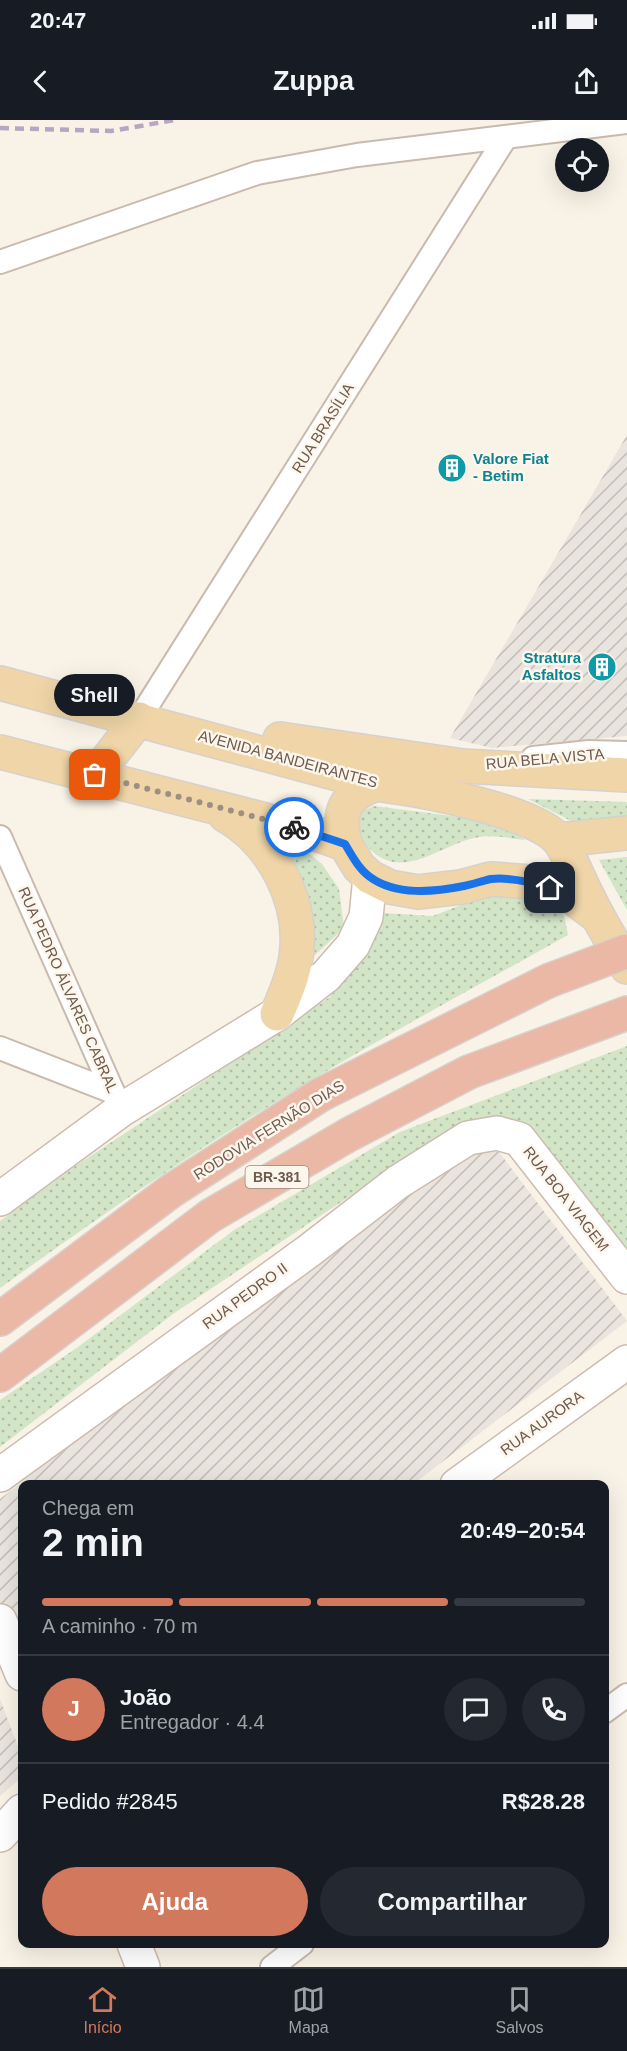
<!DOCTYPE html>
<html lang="pt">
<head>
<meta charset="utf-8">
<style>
  :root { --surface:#171b24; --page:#242831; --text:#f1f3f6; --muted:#9ea1a6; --line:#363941; --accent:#d2785c }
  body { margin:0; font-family:Arial,sans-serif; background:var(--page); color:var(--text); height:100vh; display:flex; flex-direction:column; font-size:22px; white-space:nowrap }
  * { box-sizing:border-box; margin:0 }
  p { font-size:20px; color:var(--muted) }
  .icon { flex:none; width:33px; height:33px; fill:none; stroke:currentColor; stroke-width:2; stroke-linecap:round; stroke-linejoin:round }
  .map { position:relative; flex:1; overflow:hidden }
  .details { position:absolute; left:18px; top:1360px; width:591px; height:468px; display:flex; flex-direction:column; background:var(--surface); border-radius:12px; box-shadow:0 6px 24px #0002 }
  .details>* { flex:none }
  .tools { position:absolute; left:555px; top:18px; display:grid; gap:12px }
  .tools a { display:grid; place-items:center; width:54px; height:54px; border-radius:50%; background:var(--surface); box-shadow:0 6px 24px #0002; font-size:30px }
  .pin { position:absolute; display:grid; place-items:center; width:51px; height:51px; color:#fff; margin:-26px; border-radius:12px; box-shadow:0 3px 9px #0006 }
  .courier { position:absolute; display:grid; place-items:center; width:60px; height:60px; margin:-30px; border:4px solid #1a73e8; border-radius:50%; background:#fff; color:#222; box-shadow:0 2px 8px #0007 }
  .bubble { position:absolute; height:42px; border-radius:21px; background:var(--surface); box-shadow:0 6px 24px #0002; font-size:20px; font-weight:800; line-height:42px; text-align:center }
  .headline em { font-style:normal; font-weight:800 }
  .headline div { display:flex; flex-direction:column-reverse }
  .headline { display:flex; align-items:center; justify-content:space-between; height:102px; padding:0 24px }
  h1 { font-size:39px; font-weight:800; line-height:45px }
  .bar { display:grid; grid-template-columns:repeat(4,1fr); gap:9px 6px; align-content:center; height:72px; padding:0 24px }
  .bar i { height:8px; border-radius:4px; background:var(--line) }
  .bar .current { background:var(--accent) }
  .bar p { grid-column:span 4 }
  .line { display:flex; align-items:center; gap:15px; padding:0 24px; border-top:2px solid var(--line) }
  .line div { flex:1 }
  .round { display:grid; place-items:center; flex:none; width:63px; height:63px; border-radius:32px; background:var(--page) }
  .primary-button { display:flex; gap:12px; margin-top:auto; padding:12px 24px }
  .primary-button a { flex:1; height:69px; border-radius:36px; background:var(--accent); color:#fff; font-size:24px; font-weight:800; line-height:69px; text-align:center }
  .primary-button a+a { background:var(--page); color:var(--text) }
  .status { display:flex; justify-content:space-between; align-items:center; height:42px; padding:0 30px; background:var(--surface); direction:ltr }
  .status svg { height:16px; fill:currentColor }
  header { display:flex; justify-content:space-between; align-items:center; height:78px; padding:0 24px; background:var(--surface); font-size:27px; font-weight:800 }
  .tab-bar { display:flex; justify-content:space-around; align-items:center; height:84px; border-top:2px solid var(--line); background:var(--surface); font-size:16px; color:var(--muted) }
  .tab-bar a { display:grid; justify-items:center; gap:3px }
  .tab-bar .current { color:var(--accent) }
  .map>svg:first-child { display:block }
  .industrial { fill:url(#industrial-furrows) }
  .grass { fill:url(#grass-dots) }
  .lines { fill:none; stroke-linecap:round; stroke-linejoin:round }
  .street-casing { stroke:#c9baae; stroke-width:26 }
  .secondary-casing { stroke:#cdbcaf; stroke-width:36 }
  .primary-casing { stroke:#d7d1cd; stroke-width:36 }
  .highway-casing { stroke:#d7d1cd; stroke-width:36 }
  .street { stroke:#fff; stroke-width:22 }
  .secondary { stroke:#fff; stroke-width:33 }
  .primary { stroke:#efd5a7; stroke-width:33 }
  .highway { stroke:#ebb8a5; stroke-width:33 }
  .rail { stroke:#b5a6c1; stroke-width:4.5; stroke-dasharray:9 6; stroke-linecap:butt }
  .highway-bridge-casing { stroke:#d7d1cd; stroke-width:36; stroke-linecap:butt }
  .highway-bridge { stroke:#ebb8a5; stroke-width:33 }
  .done { stroke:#9f8f83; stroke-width:6; stroke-dasharray:0 10.8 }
  .route { stroke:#1a73e8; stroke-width:8 }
  .labels { text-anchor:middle; stroke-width:5; stroke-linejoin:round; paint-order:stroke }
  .shield { fill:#fcf6ec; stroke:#99897d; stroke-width:1.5 }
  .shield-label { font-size:14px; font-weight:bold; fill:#6f5a4e }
  .street-label { font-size:15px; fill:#6f5a4e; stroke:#fcf6ec }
  .culture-label { font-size:15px; font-weight:bold; fill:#0d838f; stroke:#fcf6ec; text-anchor:start }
</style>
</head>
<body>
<div class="status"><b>20:47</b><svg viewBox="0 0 49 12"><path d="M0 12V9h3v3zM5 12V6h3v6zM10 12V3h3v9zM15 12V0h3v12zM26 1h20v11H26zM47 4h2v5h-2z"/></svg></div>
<header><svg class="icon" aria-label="back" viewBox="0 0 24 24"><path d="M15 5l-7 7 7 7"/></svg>Zuppa<svg class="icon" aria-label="share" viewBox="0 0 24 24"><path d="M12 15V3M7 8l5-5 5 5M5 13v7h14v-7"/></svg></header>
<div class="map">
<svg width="627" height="1847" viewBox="0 0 627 1847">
  <defs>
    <pattern id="industrial-furrows" width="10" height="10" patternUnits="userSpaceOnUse" patternTransform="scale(1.5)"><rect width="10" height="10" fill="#eae4df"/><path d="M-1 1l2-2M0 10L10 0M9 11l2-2" fill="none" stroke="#c2bcb7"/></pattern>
    <pattern id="grass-dots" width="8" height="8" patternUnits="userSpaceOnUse" patternTransform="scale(1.5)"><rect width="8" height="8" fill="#d2e5c7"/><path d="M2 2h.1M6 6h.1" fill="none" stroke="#afbda4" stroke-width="1.8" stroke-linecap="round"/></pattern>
  </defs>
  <rect width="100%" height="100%" fill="#f9f2e6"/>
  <!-- industrial -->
  <g class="industrial">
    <polygon points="627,315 627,616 492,628 450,618"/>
    <polygon points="451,1028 499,1032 627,1201 412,1365 22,1365 22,1544 0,1485 0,1379"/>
    <polygon points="0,1579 22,1637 22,1657 0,1676"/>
  </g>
  <!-- grass -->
  <g class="grass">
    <polygon points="528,679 627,682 627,705 587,709"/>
    <path d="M374,686L460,697L505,706L525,720C508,718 491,714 474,718C439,726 400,763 368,727C359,716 359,706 361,692Z"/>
    <polygon points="285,725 307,732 322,744 339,769 344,808 314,836"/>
    <polygon points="627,737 627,790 599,740"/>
    <path d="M494,772L549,775L564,796L568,815C461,875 352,933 248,999C163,1052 81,1110 0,1168V1101L74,1047L330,877L382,793L433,796Z"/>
    <polygon points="627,926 627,1136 519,1003 449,1010 173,1194 0,1327 0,1280 78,1227 234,1110 400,1012"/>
  </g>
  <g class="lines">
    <!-- street casing -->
    <g class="street-casing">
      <g id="street">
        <polyline points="0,142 257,53 357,35 627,2"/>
        <polyline points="139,599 506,17"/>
        <polyline points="533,638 589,632 627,633"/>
        <polyline points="0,717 121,990"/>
        <polyline points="0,928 113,972"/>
        <polyline points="604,1592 627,1575"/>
        <polyline points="272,1847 302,1824"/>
      </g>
    </g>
    <!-- secondary casing -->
    <g class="secondary-casing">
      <g id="secondary">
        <polyline points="0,1079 121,990 277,894 326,856 353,825 366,797 370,757"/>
        <polyline points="0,1355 310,1130 398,1062 468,1018 497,1013 519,1019 627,1157"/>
        <polyline points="457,1365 627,1242"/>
        <polyline points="0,1501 22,1554"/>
        <polyline points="0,1715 22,1691"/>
        <polyline points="134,1824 143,1847"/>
      </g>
    </g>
    <!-- primary casing -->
    <g class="primary-casing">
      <g id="primary">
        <path d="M0,563L375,664C413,668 539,691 560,722C572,739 579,761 589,779C600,802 614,824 627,847"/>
        <polyline points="280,619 463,646 627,655"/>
        <polyline points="0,632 308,711 345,724 359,747 370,757 390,767 418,772 461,767 491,759 532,762 568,774 596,795"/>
        <polyline points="95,655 139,599"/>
        <path d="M225,695C273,722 304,782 296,837C293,857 285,875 277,894"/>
        <polyline points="559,720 627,713"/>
        <path d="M345,724C338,690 343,678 375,664"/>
      </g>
    </g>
    <!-- highway casing -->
    <g class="highway-casing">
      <g id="highway">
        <polyline points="0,1199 171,1071 320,975 548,861"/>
        <polyline points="0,1255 210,1096 348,1015 469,952 627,893"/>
      </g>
    </g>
    <!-- street -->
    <use href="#street" class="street"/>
    <!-- secondary -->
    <use href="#secondary" class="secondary"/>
    <!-- primary -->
    <use href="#primary" class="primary"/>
    <!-- highway -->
    <use href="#highway" class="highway"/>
    <!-- rail -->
    <polyline class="rail" points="0,8 111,11 175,0"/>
    <!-- highway-bridge casing -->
    <g class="highway-bridge-casing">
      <polyline id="highway-bridge" points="548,861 627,831"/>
    </g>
    <!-- highway-bridge -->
    <use href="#highway-bridge" class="highway-bridge"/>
  </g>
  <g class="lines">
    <!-- done -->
    <polyline class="done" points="95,655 294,707"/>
    <!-- route -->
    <path class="route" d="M294,707L345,724C352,736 359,749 370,757C396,776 434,772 464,766C473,764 482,761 491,759C511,757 531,762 550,768"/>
  </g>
  <!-- icons -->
  <defs>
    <g id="building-disc" transform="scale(1.5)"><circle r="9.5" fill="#0f9aa8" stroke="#fcf6ec"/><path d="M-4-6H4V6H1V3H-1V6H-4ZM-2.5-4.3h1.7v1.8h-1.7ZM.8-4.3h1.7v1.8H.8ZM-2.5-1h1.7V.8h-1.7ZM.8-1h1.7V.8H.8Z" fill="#fff"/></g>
  </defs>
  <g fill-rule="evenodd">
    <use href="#building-disc" x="452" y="348"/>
    <use href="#building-disc" x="602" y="547"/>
  </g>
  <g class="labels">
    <!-- shield labels -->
    <rect class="shield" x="245.5" y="1046" width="63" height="22" rx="4.5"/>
    <g class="shield-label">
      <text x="277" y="1062">BR-381</text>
    </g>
    <!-- street labels -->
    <g class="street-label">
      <text transform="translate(323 308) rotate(-58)" y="5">RUA BRASÍLIA</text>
      <text transform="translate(288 639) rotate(15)" y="5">AVENIDA BANDEIRANTES</text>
      <text transform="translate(545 639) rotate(-5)" y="5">RUA BELA VISTA</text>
      <text transform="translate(68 870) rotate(66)" y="5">RUA PEDRO ÁLVARES CABRAL</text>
      <text transform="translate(269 1010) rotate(-32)" y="5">RODOVIA FERNÃO DIAS</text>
      <text transform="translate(566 1079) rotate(52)" y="5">RUA BOA VIAGEM</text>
      <text transform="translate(245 1176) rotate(-36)" y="5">RUA PEDRO II</text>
      <text transform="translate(542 1303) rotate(-36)" y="5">RUA AURORA</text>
    </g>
    <!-- culture labels -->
    <g class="culture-label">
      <text x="473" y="344">Valore Fiat<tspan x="473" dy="17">- Betim</tspan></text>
      <text x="581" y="543" text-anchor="end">Stratura<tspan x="581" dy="17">Asfaltos</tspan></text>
    </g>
  </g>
</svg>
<div class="tools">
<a><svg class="icon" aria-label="locate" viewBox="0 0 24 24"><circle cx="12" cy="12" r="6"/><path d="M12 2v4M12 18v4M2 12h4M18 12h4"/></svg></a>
</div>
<div class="pin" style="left:95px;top:655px;background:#ea580c"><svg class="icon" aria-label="bag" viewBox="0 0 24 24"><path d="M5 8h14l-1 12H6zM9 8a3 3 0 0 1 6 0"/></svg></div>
<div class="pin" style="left:550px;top:768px;background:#1f2937"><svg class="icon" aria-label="home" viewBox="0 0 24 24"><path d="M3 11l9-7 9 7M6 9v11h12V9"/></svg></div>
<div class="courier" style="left:294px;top:707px"><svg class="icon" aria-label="bike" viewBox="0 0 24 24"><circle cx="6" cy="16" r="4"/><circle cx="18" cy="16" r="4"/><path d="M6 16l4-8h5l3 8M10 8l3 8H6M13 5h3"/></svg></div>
<div class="bubble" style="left:54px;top:554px;width:81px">Shell</div>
<section class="details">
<div class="headline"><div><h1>2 min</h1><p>Chega em</p></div><em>20:49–20:54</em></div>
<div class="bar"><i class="current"></i><i class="current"></i><i class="current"></i><i></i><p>A caminho · 70 m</p></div>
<div class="line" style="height:108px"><b class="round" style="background:var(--accent);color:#fff">J</b><div><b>João</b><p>Entregador · 4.4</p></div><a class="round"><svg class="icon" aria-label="chat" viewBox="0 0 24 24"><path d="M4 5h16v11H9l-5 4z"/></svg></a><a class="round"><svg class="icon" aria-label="phone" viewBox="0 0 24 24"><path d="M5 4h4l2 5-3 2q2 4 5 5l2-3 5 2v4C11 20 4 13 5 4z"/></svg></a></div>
<div class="line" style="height:78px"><div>Pedido #2845</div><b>R$28.28</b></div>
<div class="primary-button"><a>Ajuda</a><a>Compartilhar</a></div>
</section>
</div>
<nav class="tab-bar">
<a class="current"><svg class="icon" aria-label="home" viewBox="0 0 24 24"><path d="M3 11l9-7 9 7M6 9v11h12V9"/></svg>Início</a>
<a><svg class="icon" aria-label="map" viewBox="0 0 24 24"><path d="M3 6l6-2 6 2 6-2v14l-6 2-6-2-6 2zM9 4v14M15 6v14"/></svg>Mapa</a>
<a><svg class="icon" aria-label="saved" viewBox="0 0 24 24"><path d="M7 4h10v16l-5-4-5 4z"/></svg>Salvos</a>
</nav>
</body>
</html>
